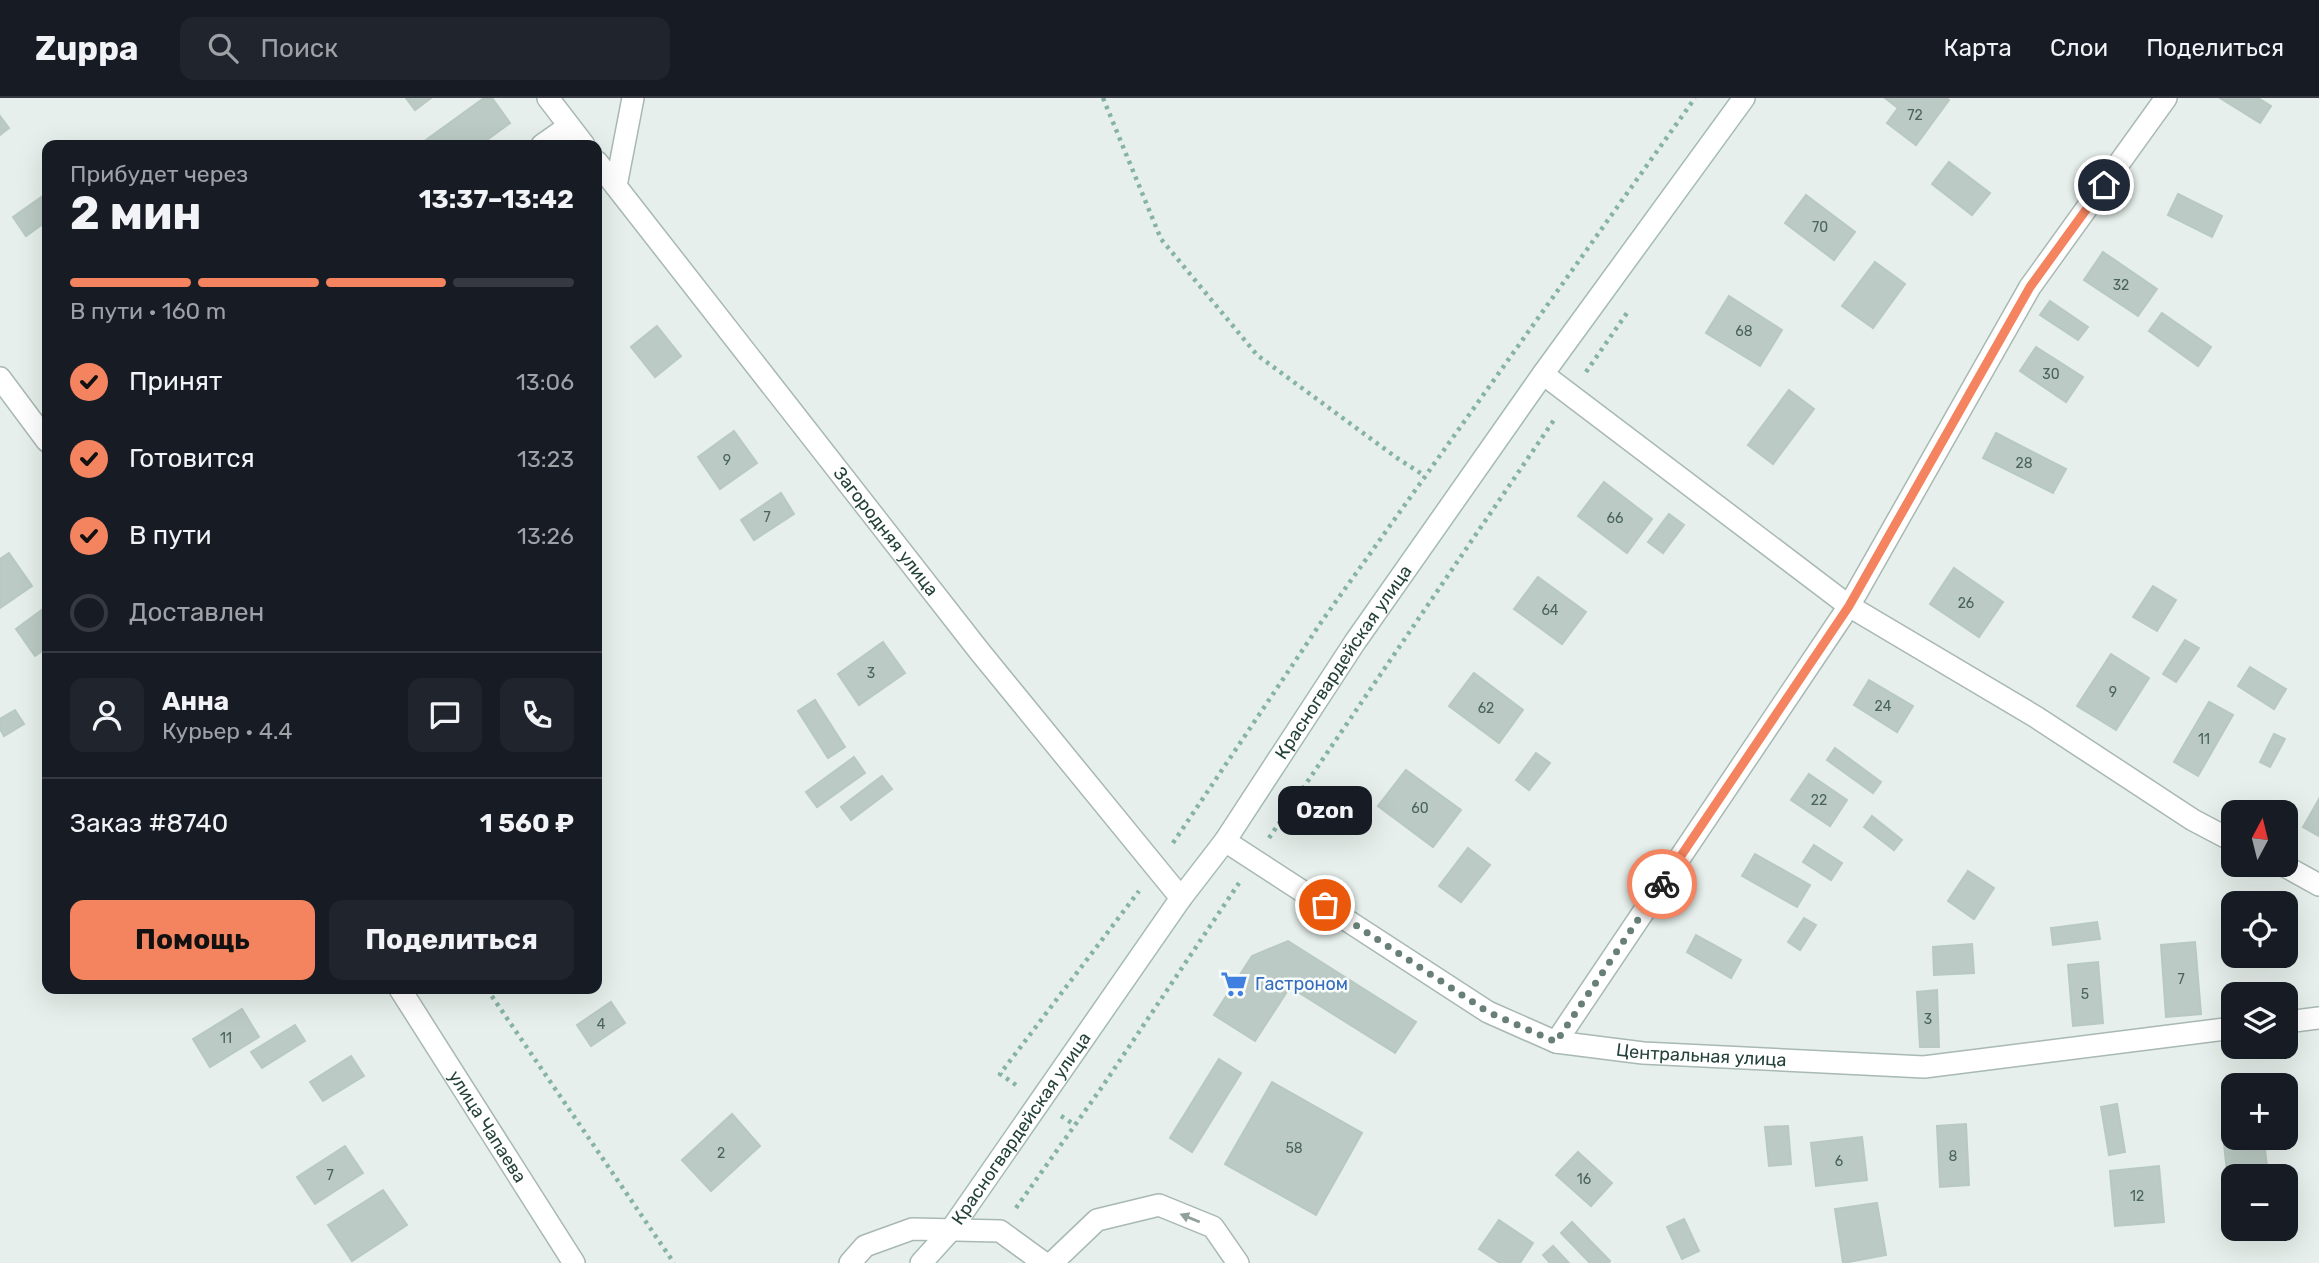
<!DOCTYPE html>
<html lang="ru">
<head>
<meta charset="utf-8">
<style>
  :root { --surface:#171b24; --page:#20242c; --text:#f1f3f6; --muted:#9ea1a6; --line:#363941; --accent:#f4845f }
  body { margin:0; font-family:Rubik,sans-serif; background:var(--page); color:var(--text); height:100vh; display:flex; flex-direction:column; font-size:26px; white-space:nowrap }
  * { box-sizing:border-box; margin:0 }
  p { font-size:23px; color:var(--muted) }
  .icon { flex:none; width:38px; height:38px; fill:none; stroke:currentColor; stroke-width:2; stroke-linecap:round; stroke-linejoin:round }
  .map { position:relative; flex:1; overflow:hidden }
  .details { position:absolute; left:42px; top:42px; width:560px; height:854px; display:flex; flex-direction:column; background:var(--surface); border-radius:14px; box-shadow:0 7px 28px #0002 }
  .details>* { flex:none }
  .needle { width:46px; rotate:7deg }
  .fabs { position:absolute; left:2221px; top:702px; display:grid; gap:14px }
  .fabs a { display:grid; place-items:center; width:77px; height:77px; border-radius:14px; background:var(--surface); box-shadow:0 7px 28px #0002; font-size:35px }
  .pin { position:absolute; display:grid; place-items:center; width:60px; height:60px; color:#fff; margin:-30px; border:4px solid #fff; border-radius:50%; box-shadow:0 2px 7px #0007 }
  .courier { position:absolute; display:grid; place-items:center; width:70px; height:70px; margin:-35px; border:5px solid #f4845f; border-radius:50%; background:#fff; color:#222; box-shadow:0 2px 9px #0007 }
  .bubble { position:absolute; height:49px; border-radius:14px; background:var(--surface); box-shadow:0 7px 28px #0002; font-size:23px; font-weight:700; line-height:49px; text-align:center }
  .headline em { font-style:normal; font-weight:700 }
  .headline div { display:flex; flex-direction:column-reverse }
  .headline { display:flex; align-items:center; justify-content:space-between; height:119px; padding:0 28px }
  h1 { font-size:46px; font-weight:700; line-height:52px }
  .bar { display:grid; grid-template-columns:repeat(4,1fr); gap:10px 7px; align-content:center; height:84px; padding:0 28px }
  .bar i { height:9px; border-radius:5px; background:var(--line) }
  .bar .current { background:var(--accent) }
  .bar p { grid-column:span 4 }
  .line { display:flex; align-items:center; gap:18px; padding:0 28px; border-top:2px solid var(--line) }
  .line div { flex:1 }
  .round { display:grid; place-items:center; flex:none; width:74px; height:74px; border-radius:14px; background:var(--page) }
  ol { padding:0 28px; list-style:none }
  li { display:flex; align-items:center; gap:21px; height:77px }
  li p { margin-inline-start:auto }
  li .icon { padding:7px; border-radius:50%; background:var(--accent); color:#111; stroke-width:4 }
  li:last-child { color:var(--muted) }
  li i { width:38px; height:38px; border:4px solid var(--line); border-radius:50% }
  .cta { display:flex; gap:14px; margin-top:auto; padding:14px 28px }
  .cta a { flex:1; height:80px; border-radius:14px; background:var(--accent); color:#111; font-size:28px; font-weight:700; line-height:80px; text-align:center }
  .cta a+a { background:var(--page); color:var(--text) }
  header { display:flex; align-items:center; gap:42px; box-sizing:border-box; height:98px; padding:0 35px; background:var(--surface); border-bottom:2px solid var(--line) }
  header strong { font-size:33px }
  nav { display:flex; gap:38px; margin-inline-start:auto; font-size:24px }
  .search { width:490px; height:63px; background:var(--page); display:flex; align-items:center; gap:18px; box-sizing:border-box; padding:0 24px; border-radius:14px; color:var(--muted); font-size:26px }
  .map>svg:first-child { display:block }
  .building { fill:#bbcac4; stroke:#b8c9c2; stroke-width:2 }
  .lines { fill:none; stroke-linecap:round; stroke-linejoin:round }
  .lane-casing { stroke:#a8b8b2; stroke-width:24 }
  .street-casing { stroke:#a8b8b2; stroke-width:24 }
  .secondary-casing { stroke:#a4bbb3; stroke-width:24 }
  .path { stroke:#86b3a5; stroke-width:4.5; stroke-dasharray:3.5 5; stroke-linecap:butt }
  .lane { stroke:#fff; stroke-width:21 }
  .street { stroke:#fff; stroke-width:21 }
  .secondary { stroke:#fff; stroke-width:21 }
  .oneway { fill:#92a09c }
  .done { stroke:#687f78; stroke-width:7; stroke-dasharray:0 12.6 }
  .route { stroke:#f4845f; stroke-width:9 }
  .labels { text-anchor:middle; stroke-width:5; stroke-linejoin:round; paint-order:stroke }
  .number-label { font-size:14px; fill:#4a645c }
  .street-label { font-size:18px; fill:#24423a; stroke:#f7fbf9 }
  .shop-label { font-size:18px; fill:#366cbe; stroke:#f7fbf9; text-anchor:start }
</style>
</head>
<body>
<header>
<strong>Zuppa</strong>
<div class="search"><svg class="icon" aria-label="search" viewBox="0 0 24 24"><circle cx="10" cy="10" r="6"/><path d="M15 15l6 6"/></svg>Поиск</div>
<nav><a>Карта</a><a>Слои</a><a>Поделиться</a></nav>
</header>
<div class="map">
<svg width="2319" height="1165" viewBox="0 0 2319 1165">
  <rect width="100%" height="100%" fill="#e6efeb"/>
  <!-- building -->
  <g class="building">
    <polygon points="406,0 431,0 415,12"/>
    <polygon points="484,0 492,0 510,25 480,47 430,47 426,42"/>
    <polygon points="1885,0 1946,0 1949,2 1916,47 1887,25 1898,10"/>
    <polygon points="2220,0 2258,0 2271,8 2260,25"/>
    <polygon points="0,18 9,30 0,37"/>
    <polygon points="1949,64 1990,95 1972,117 1932,86"/>
    <polygon points="47,95 47,123 26,138 13,119"/>
    <polygon points="2178,96 2222,118 2212,139 2168,117"/>
    <polygon points="1806,97 1855,134 1834,162 1785,125"/>
    <polygon points="2103,154 2157,191 2138,218 2084,182"/>
    <polygon points="1875,164 1905,186 1873,230 1842,208"/>
    <polygon points="1729,198 1782,232 1760,268 1706,235"/>
    <polygon points="2050,203 2088,229 2078,242 2040,217"/>
    <polygon points="2162,215 2211,249 2198,268 2149,233"/>
    <polygon points="657,228 681,258 655,279 631,249"/>
    <polygon points="2036,249 2083,279 2066,304 2020,273"/>
    <polygon points="1789,292 1814,311 1773,366 1748,347"/>
    <polygon points="734,333 757,365 720,391 698,359"/>
    <polygon points="1996,335 2066,371 2053,395 1983,360"/>
    <polygon points="1604,384 1652,421 1627,455 1578,418"/>
    <polygon points="781,395 794,416 754,442 741,422"/>
    <polygon points="1669,416 1684,427 1663,455 1648,444"/>
    <polygon points="9,455 32,488 0,510 0,461"/>
    <polygon points="1954,470 2003,504 1979,539 1930,506"/>
    <polygon points="1538,479 1586,514 1562,546 1514,511"/>
    <polygon points="2153,488 2176,502 2157,533 2133,519"/>
    <polygon points="47,508 47,550 35,558 16,531"/>
    <polygon points="2185,542 2199,550 2176,584 2163,576"/>
    <polygon points="883,544 905,575 859,607 838,576"/>
    <polygon points="2111,556 2149,580 2116,632 2077,608"/>
    <polygon points="2250,569 2286,591 2274,611 2238,588"/>
    <polygon points="1474,575 1523,612 1499,645 1449,608"/>
    <polygon points="1869,582 1913,608 1897,634 1854,607"/>
    <polygon points="815,602 845,649 828,660 798,613"/>
    <polygon points="2209,604 2233,617 2198,678 2174,664"/>
    <polygon points="15,612 24,626 4,638 0,631 0,621"/>
    <polygon points="2274,636 2285,641 2270,669 2260,664"/>
    <polygon points="1835,650 1881,684 1873,695 1827,662"/>
    <polygon points="1536,655 1550,665 1529,692 1516,682"/>
    <polygon points="854,659 865,675 817,709 806,694"/>
    <polygon points="1406,672 1461,712 1433,749 1378,708"/>
    <polygon points="1809,676 1847,702 1830,728 1791,702"/>
    <polygon points="882,678 892,691 851,722 841,709"/>
    <polygon points="2319,701 2319,738 2303,729"/>
    <polygon points="1872,718 1902,742 1894,752 1864,729"/>
    <polygon points="1814,747 1842,765 1831,782 1803,764"/>
    <polygon points="1468,750 1490,767 1461,804 1439,788"/>
    <polygon points="1755,756 1810,787 1797,809 1742,778"/>
    <polygon points="1968,773 1994,790 1974,821 1948,803"/>
    <polygon points="1804,820 1816,827 1800,852 1788,844"/>
    <polygon points="2097,824 2100,841 2053,847 2051,830"/>
    <polygon points="1696,837 1741,862 1731,880 1687,854"/>
    <polygon points="1288,843 1416,924 1395,955 1290,889 1255,943 1214,917 1252,858"/>
    <polygon points="2195,844 2201,916 2166,919 2161,847"/>
    <polygon points="1972,846 1974,875 1934,877 1933,849"/>
    <polygon points="2098,864 2103,925 2073,928 2068,867"/>
    <polygon points="1937,892 1939,949 1920,949 1917,894"/>
    <polygon points="611,904 625,925 591,948 577,927"/>
    <polygon points="242,911 259,939 210,969 193,941"/>
    <polygon points="295,927 305,943 262,970 251,954"/>
    <polygon points="351,958 364,978 323,1003 310,984"/>
    <polygon points="1219,961 1241,975 1192,1054 1170,1040"/>
    <polygon points="1272,984 1362,1035 1316,1117 1225,1066"/>
    <polygon points="2117,1006 2125,1054 2109,1057 2101,1009"/>
    <polygon points="732,1016 760,1048 711,1093 682,1062"/>
    <polygon points="1966,1026 1969,1087 1940,1089 1937,1028"/>
    <polygon points="1788,1028 1791,1066 1769,1068 1765,1029"/>
    <polygon points="1862,1039 1867,1082 1816,1088 1811,1045"/>
    <polygon points="2264,1042 2268,1078 2233,1078 2233,1092 2229,1092 2224,1046"/>
    <polygon points="345,1048 363,1075 315,1106 297,1079"/>
    <polygon points="1578,1054 1612,1085 1591,1108 1556,1077"/>
    <polygon points="2159,1068 2164,1124 2115,1128 2110,1073"/>
    <polygon points="383,1092 407,1127 352,1163 328,1127"/>
    <polygon points="1877,1105 1886,1157 1843,1165 1835,1111"/>
    <polygon points="1684,1121 1699,1153 1682,1161 1667,1129"/>
    <polygon points="1499,1122 1533,1145 1520,1165 1500,1165 1479,1151"/>
    <polygon points="1572,1124 1610,1163 1609,1165 1590,1165 1561,1135"/>
    <polygon points="1553,1148 1569,1165 1550,1165 1543,1157"/>
  </g>
  <g class="lines">
    <!-- lane casing -->
    <g class="lane-casing">
      <g id="lane">
        <polyline points="616,88 633,0"/>
        <polyline points="1052,1165 1097,1122 1159,1107 1213,1129 1238,1165"/>
      </g>
    </g>
    <!-- street casing -->
    <g class="street-casing">
      <g id="street">
        <polyline points="548,0 584,47"/>
        <polyline points="542,47 569,28"/>
        <path id="s1" d="M597,64L980,554L1181,800"/>
        <polyline points="1543,276 1849,508 2036,619 2193,722 2233,743"/>
        <polyline points="0,280 47,343"/>
        <path id="s2" d="M1225,743L1488,914L1556,944L1643,955L1924,969L2233,930"/>
        <polyline points="2281,766 2319,787"/>
        <path id="s3" d="M400,891L574,1165"/>
        <polyline points="2286,924 2319,920"/>
        <polyline points="1556,944 1849,508 2030,189 2166,0"/>
        <polyline points="850,1165 865,1148 912,1131 1000,1133 1044,1165"/>
      </g>
    </g>
    <!-- secondary casing -->
    <g class="secondary-casing">
      <g id="secondary">
        <path id="s4" d="M921,1165L950,1133L1181,800L1225,743L1355,544L1543,276L1744,0"/>
      </g>
    </g>
    <!-- path -->
    <g class="path">
      <polyline points="1103,0 1161,141 1257,257 1397,360 1425,378"/>
      <polyline points="1586,274 1629,212"/>
      <polyline points="1269,740 1556,319"/>
      <polyline points="1173,745 1322,523 1695,0"/>
      <polyline points="487,891 674,1165"/>
      <polyline points="1016,987 1000,976 1139,793"/>
      <polyline points="1061,1018 1075,1027"/>
      <polyline points="1016,1110 1102,989 1239,785"/>
    </g>
    <!-- lane -->
    <use href="#lane" class="lane"/>
    <!-- street -->
    <use href="#street" class="street"/>
    <!-- secondary -->
    <use href="#secondary" class="secondary"/>
  </g>
  <!-- one-way arrows -->
  <defs><path id="oneway-solid" d="M-6-.8H1V-3.2L6.5 0L1 3.2V.8H-6Z" transform="scale(1.75)"/></defs>
  <use class="oneway" href="#oneway-solid" transform="translate(1190 1120) rotate(-158)"/>
  <g class="lines">
    <!-- done -->
    <polyline class="done" points="1325,807 1488,914 1556,944 1662,786"/>
    <!-- route -->
    <polyline class="route" points="1662,786 1849,508 2030,189 2104,87"/>
  </g>
  <!-- icons -->
  <defs>
    <g id="supermarket-bare" transform="scale(2.1)"><path d="M-6-5.5h2.5l.6 2H6L4.5 2H-2.5L-4.4-4H-6ZM-1.5 3.2a1.3 1.3 0 1 0 .1 0ZM3 3.2a1.3 1.3 0 1 0 .1 0Z" fill="#3f7fe0" stroke="#f7fbf9" stroke-width="2.5" paint-order="stroke"/></g>
  </defs>
  <g fill-rule="evenodd">
    <use href="#supermarket-bare" x="1234" y="886"/>
  </g>
  <g class="labels">
    <!-- number labels -->
    <g class="number-label">
      <text x="1915" y="22">72</text>
      <text x="1820" y="134">70</text>
      <text x="2121" y="192">32</text>
      <text x="1744" y="238">68</text>
      <text x="2051" y="281">30</text>
      <text x="727" y="367">9</text>
      <text x="2024" y="370">28</text>
      <text x="767" y="424">7</text>
      <text x="1615" y="425">66</text>
      <text x="1966" y="510">26</text>
      <text x="1550" y="517">64</text>
      <text x="871" y="580">3</text>
      <text x="2113" y="599">9</text>
      <text x="1883" y="613">24</text>
      <text x="1486" y="615">62</text>
      <text x="2204" y="646">11</text>
      <text x="1819" y="707">22</text>
      <text x="1420" y="715">60</text>
      <text x="2181" y="886">7</text>
      <text x="2085" y="901">5</text>
      <text x="1928" y="926">3</text>
      <text x="601" y="931">4</text>
      <text x="226" y="945">11</text>
      <text x="1294" y="1055">58</text>
      <text x="721" y="1060">2</text>
      <text x="1953" y="1063">8</text>
      <text x="1839" y="1068">6</text>
      <text x="330" y="1082">7</text>
      <text x="1584" y="1086">16</text>
      <text x="2137" y="1103">12</text>
    </g>
    <!-- street labels -->
    <g class="street-label">
      <text dy="6" stroke="none"><textPath href="#s1" startOffset="469">Загородняя улица</textPath></text>
      <text dy="6" stroke="none"><textPath href="#s4" startOffset="735">Красногвардейская улица</textPath></text>
      <text dy="6" stroke="none"><textPath href="#s2" startOffset="534">Центральная улица</textPath></text>
      <text dy="6" stroke="none"><textPath href="#s3" startOffset="163">улица Чапаева</textPath></text>
      <text dy="6" stroke="none"><textPath href="#s4" startOffset="168">Красногвардейская улица</textPath></text>
    </g>
    <!-- shop labels -->
    <g class="shop-label">
      <text x="1255" y="892">Гастроном</text>
    </g>
  </g>
</svg>
<div class="fabs">
<a><svg class="needle" viewBox="-14 -14 28 28"><path d="M0-13l5 13h-10z" fill="#e53935"/><path d="M0 13l5-13h-10z" fill="#9ea1a6"/></svg></a>
<a><svg class="icon" aria-label="locate" viewBox="0 0 24 24"><circle cx="12" cy="12" r="6"/><path d="M12 2v4M12 18v4M2 12h4M18 12h4"/></svg></a>
<a><svg class="icon" aria-label="layers" viewBox="0 0 24 24"><path d="M12 4l9 5-9 5-9-5zM3 14l9 5 9-5"/></svg></a>
<a>+</a>
<a>−</a>
</div>
<div class="pin" style="left:1325px;top:807px;background:#ea580c"><svg class="icon" aria-label="bag" viewBox="0 0 24 24"><path d="M5 8h14l-1 12H6zM9 8a3 3 0 0 1 6 0"/></svg></div>
<div class="pin" style="left:2104px;top:87px;background:#1f2937"><svg class="icon" aria-label="home" viewBox="0 0 24 24"><path d="M3 11l9-7 9 7M6 9v11h12V9"/></svg></div>
<div class="courier" style="left:1662px;top:786px"><svg class="icon" aria-label="bike" viewBox="0 0 24 24"><circle cx="6" cy="16" r="4"/><circle cx="18" cy="16" r="4"/><path d="M6 16l4-8h5l3 8M10 8l3 8H6M13 5h3"/></svg></div>
<div class="bubble" style="left:1278px;top:688px;width:94px">Ozon</div>
<section class="details">
<div class="headline"><div><h1>2 мин</h1><p>Прибудет через</p></div><em>13:37–13:42</em></div>
<div class="bar"><i class="current"></i><i class="current"></i><i class="current"></i><i></i><p>В пути · 160 m</p></div>
<ol>
<li><svg class="icon" aria-label="check" viewBox="0 0 24 24"><path d="M5 12l5 5 9-10"/></svg>Принят<p>13:06</p></li>
<li><svg class="icon" aria-label="check" viewBox="0 0 24 24"><path d="M5 12l5 5 9-10"/></svg>Готовится<p>13:23</p></li>
<li><svg class="icon" aria-label="check" viewBox="0 0 24 24"><path d="M5 12l5 5 9-10"/></svg>В пути<p>13:26</p></li>
<li><i></i>Доставлен</li>
</ol>
<div class="line" style="height:126px"><a class="round"><svg class="icon" aria-label="person" viewBox="0 0 24 24"><circle cx="12" cy="8" r="4"/><path d="M4 21q1-7 8-7t8 7"/></svg></a><div><b>Анна</b><p>Курьер · 4.4</p></div><a class="round"><svg class="icon" aria-label="chat" viewBox="0 0 24 24"><path d="M4 5h16v11H9l-5 4z"/></svg></a><a class="round"><svg class="icon" aria-label="phone" viewBox="0 0 24 24"><path d="M5 4h4l2 5-3 2q2 4 5 5l2-3 5 2v4C11 20 4 13 5 4z"/></svg></a></div>
<div class="line" style="height:91px"><div>Заказ #8740</div><b>1 560 ₽</b></div>
<div class="cta"><a>Помощь</a><a>Поделиться</a></div>
</section>
</div>
</body>
</html>
